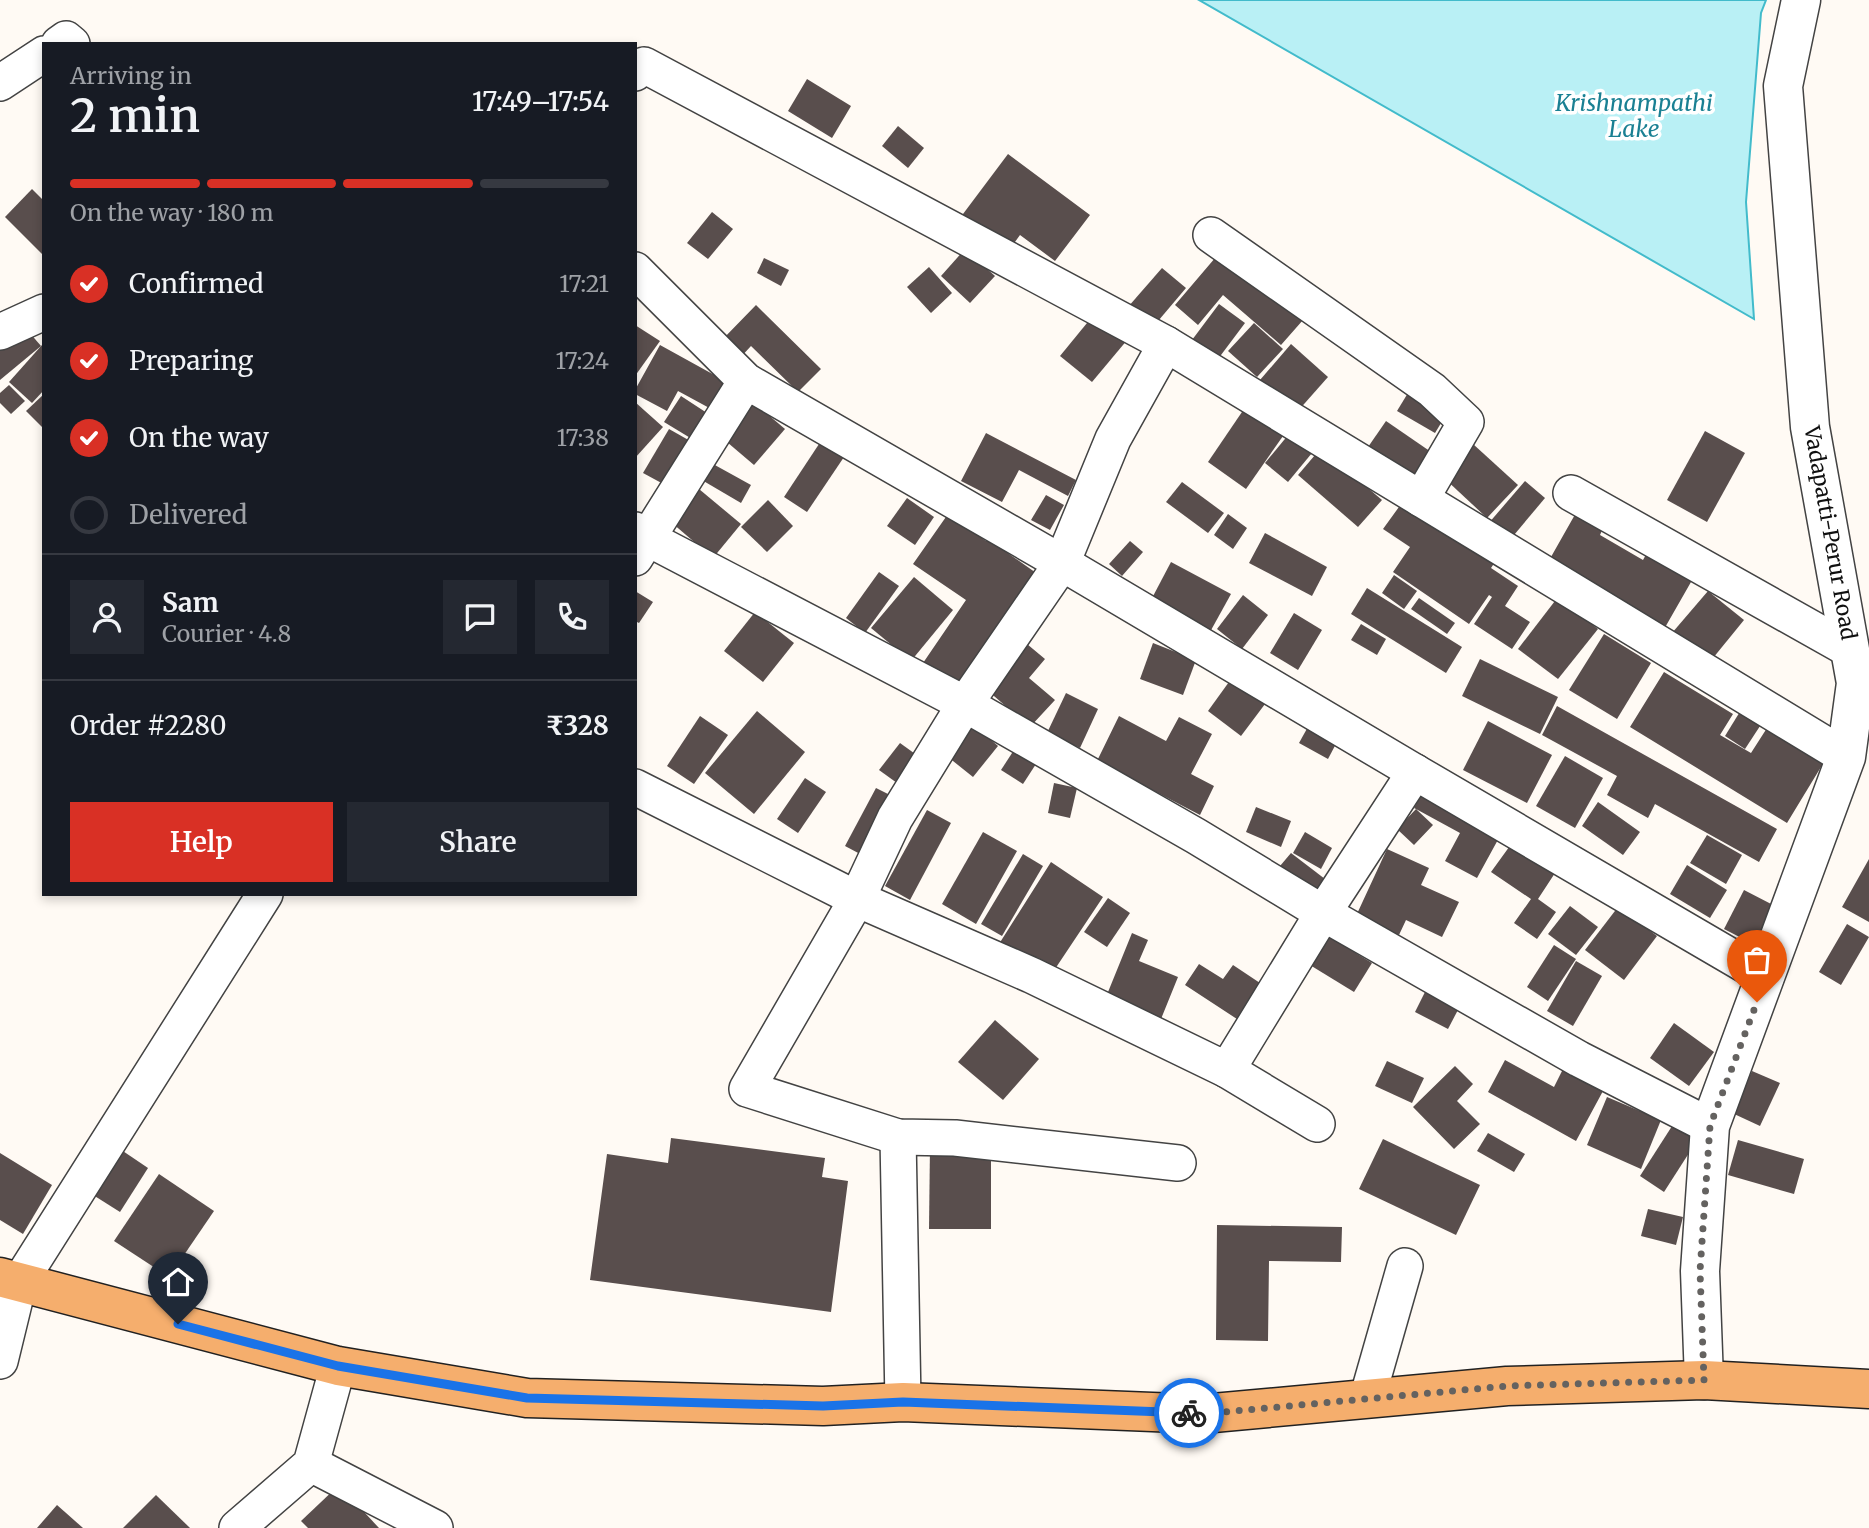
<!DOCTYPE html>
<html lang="en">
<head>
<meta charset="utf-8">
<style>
  :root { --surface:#171b24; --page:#242831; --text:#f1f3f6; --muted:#9ea1a6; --line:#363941; --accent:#d93025 }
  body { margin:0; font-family:Merriweather,serif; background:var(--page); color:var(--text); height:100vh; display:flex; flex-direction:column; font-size:26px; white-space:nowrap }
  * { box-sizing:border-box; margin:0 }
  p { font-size:23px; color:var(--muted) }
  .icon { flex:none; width:38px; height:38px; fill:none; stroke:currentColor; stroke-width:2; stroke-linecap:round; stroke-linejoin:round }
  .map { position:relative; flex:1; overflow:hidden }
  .details { position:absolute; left:42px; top:42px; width:595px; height:854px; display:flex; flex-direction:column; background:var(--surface); border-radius:0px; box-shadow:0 4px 10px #0003 }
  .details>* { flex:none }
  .pin { position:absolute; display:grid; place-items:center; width:60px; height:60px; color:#fff; margin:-72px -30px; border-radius:50% 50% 50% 0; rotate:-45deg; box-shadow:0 0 7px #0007 }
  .pin .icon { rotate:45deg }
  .courier { position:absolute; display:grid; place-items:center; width:70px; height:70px; margin:-35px; border:5px solid #1a73e8; border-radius:50%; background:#fff; color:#222; box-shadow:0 2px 9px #0007 }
  .overview em { font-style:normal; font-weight:600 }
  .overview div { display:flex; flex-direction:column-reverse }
  .overview { display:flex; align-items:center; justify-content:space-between; height:119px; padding:0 28px }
  h1 { font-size:46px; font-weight:600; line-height:52px }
  .bar { display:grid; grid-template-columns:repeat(4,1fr); gap:10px 7px; align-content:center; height:84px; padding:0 28px }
  .bar i { height:9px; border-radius:5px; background:var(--line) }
  .bar .selected { background:var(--accent) }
  .bar p { grid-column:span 4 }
  .line { display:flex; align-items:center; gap:18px; padding:0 28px; border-top:2px solid var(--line) }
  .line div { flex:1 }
  .round { display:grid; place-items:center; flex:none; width:74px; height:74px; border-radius:0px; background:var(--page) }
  ol { padding:0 28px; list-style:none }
  li { display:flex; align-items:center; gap:21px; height:77px }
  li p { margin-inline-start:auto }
  li .icon { padding:7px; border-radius:50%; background:var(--accent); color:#fff; stroke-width:4 }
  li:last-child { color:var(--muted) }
  li i { width:38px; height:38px; border:4px solid var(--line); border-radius:50% }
  .primary-button { display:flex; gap:14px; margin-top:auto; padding:14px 28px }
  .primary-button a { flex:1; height:80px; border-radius:0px; background:var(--accent); color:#fff; font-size:28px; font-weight:600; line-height:80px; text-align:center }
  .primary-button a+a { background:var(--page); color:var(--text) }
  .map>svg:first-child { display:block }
  .water { fill:#b9f0f5; stroke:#42bbcb; stroke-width:2 }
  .building { fill:#594e4d }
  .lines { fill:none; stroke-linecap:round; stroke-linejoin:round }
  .minor-casing { stroke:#434343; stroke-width:38 }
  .tertiary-casing { stroke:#434343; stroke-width:41 }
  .primary-casing { stroke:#212121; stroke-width:41 }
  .minor { stroke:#fff; stroke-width:35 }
  .tertiary { stroke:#fff; stroke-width:38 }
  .primary { stroke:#f5ae6d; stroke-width:38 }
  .done { stroke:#646260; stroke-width:7; stroke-dasharray:0 12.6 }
  .route { stroke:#1a73e8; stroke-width:9 }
  .labels { text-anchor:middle; stroke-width:7; stroke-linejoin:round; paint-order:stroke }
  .street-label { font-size:21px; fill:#101010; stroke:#fff }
  .water-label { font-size:23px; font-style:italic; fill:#1a8093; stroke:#fff }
</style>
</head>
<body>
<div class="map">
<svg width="1869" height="1528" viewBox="0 0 1869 1528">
  <rect width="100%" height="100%" fill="#fffaf4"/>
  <!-- water -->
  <polygon class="water" points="1199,0 1766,0 1761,13 1746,202 1754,319"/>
  <!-- building -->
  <g class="building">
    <polygon points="807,79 851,106 832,138 788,111"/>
    <polygon points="898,126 924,148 908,168 882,146"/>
    <polygon points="1008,154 1090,215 1055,261 1020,235 1007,253 960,218"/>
    <polygon points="32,189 44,201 44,256 5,217"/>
    <polygon points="712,212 733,229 708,259 687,243"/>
    <polygon points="965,249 995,276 970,303 941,276"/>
    <polygon points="1221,251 1303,320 1281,345 1223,295 1198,325 1175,305"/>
    <polygon points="764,258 789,270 781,286 757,273"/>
    <polygon points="929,267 952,293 931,313 907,287"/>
    <polygon points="1162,268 1186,288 1153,327 1128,307"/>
    <polygon points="1219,304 1245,323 1218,359 1192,340"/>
    <polygon points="756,305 821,369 798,392 751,346 739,359 721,341"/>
    <polygon points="1096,312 1128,339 1092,382 1060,356"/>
    <polygon points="1254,323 1283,349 1257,377 1228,351"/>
    <polygon points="23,325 41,346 0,380 0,344"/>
    <polygon points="635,325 660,341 635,376"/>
    <polygon points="1291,344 1328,377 1297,412 1260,380"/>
    <polygon points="42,345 44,347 44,390 32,403 9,382"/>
    <polygon points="660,345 727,382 713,410 678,391 667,411 635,394 635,390"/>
    <polygon points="9,385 25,401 11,414 0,403 0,393"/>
    <polygon points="1411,388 1449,410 1435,433 1397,411"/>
    <polygon points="44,394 44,429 26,411"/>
    <polygon points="745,395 785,429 754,465 714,431"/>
    <polygon points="681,396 707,413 692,439 664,422"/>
    <polygon points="635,402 663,427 635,458"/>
    <polygon points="1244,409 1283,436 1246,489 1208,462"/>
    <polygon points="1386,421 1434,454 1414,483 1366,450"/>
    <polygon points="669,429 692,442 667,486 643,473"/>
    <polygon points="1705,431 1745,453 1707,522 1667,500"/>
    <polygon points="986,433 1076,480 1068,496 1019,470 1002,502 961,481"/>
    <polygon points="1289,434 1312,453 1288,482 1265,463"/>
    <polygon points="821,441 844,457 807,512 784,497"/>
    <polygon points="1473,444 1518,485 1487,518 1443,477"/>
    <polygon points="1321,448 1382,500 1358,527 1298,475"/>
    <polygon points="704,459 751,485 741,503 695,476"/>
    <polygon points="1525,481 1545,498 1509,541 1488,524"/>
    <polygon points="1182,482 1224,513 1208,533 1166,502"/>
    <polygon points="693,484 741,524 713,558 665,517"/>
    <polygon points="1046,495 1064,505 1050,530 1031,520"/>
    <polygon points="907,498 934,517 915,545 887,526"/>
    <polygon points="768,500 793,526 767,552 741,527"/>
    <polygon points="1404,500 1495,562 1491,568 1518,586 1505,606 1530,622 1512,649 1474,624 1492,597 1489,595 1469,624 1393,572 1410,547 1383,529"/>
    <polygon points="1577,511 1604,526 1600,535 1643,560 1649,549 1695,575 1663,631 1547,564"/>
    <polygon points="948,514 986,541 988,539 1039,575 960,689 923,663 966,600 913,564"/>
    <polygon points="1228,514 1247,528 1233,549 1214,535"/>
    <polygon points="1265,533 1327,567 1312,596 1249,563"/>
    <polygon points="1130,541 1143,552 1122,576 1109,564"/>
    <polygon points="1171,562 1231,594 1210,632 1151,600"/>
    <polygon points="879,572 899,586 865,633 846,618"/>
    <polygon points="1394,575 1417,591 1404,609 1382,593"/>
    <polygon points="914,577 953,610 911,661 871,628"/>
    <polygon points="1367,588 1462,647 1446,673 1351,614"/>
    <polygon points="635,591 653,602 639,623 635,621"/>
    <polygon points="1708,591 1744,620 1709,663 1672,633"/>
    <polygon points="1243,595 1268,615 1242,649 1217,629"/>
    <polygon points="1558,597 1598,629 1558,679 1518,649"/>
    <polygon points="1419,598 1455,623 1447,634 1411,609"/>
    <polygon points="755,612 794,643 763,682 724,651"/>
    <polygon points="1294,613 1322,630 1298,670 1270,653"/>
    <polygon points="1361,624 1386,639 1377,655 1351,640"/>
    <polygon points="1604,634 1651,663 1617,719 1569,690"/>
    <polygon points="1153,643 1196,660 1183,695 1140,679"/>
    <polygon points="1027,644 1045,659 1029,678 1055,700 1030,727 987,690"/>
    <polygon points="1480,659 1558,697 1540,734 1462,696"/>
    <polygon points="1664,672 1733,714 1720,735 1751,753 1767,728 1824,762 1787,823 1630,727"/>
    <polygon points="1234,675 1268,700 1241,736 1208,711"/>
    <polygon points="1066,693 1098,709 1080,748 1047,733"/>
    <polygon points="1557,706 1777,829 1759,862 1655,804 1648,818 1607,795 1617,776 1542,735"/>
    <polygon points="1741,710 1762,723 1745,749 1725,736"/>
    <polygon points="757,711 805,752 754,814 705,773"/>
    <polygon points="700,716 728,735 694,784 667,766"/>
    <polygon points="1119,716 1166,741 1179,717 1212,734 1191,774 1214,786 1200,815 1097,761"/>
    <polygon points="1488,721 1552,755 1527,803 1463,770"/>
    <polygon points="974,725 998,746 973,777 948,757"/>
    <polygon points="1309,725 1338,740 1328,759 1299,743"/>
    <polygon points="900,743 918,756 897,783 879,770"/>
    <polygon points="1014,750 1036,764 1023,784 1001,770"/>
    <polygon points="1565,756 1603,778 1575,828 1536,806"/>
    <polygon points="805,778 826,792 798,833 777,819"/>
    <polygon points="1054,783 1077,788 1070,818 1048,813"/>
    <polygon points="876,788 894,797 862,855 845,846"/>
    <polygon points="1422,794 1500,836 1477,878 1445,861 1460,833 1416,809 1433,825 1414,845 1397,829 1416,809 1414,808"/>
    <polygon points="1598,802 1640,832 1623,855 1582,826"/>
    <polygon points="1256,807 1291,821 1281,847 1246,832"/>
    <polygon points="927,810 951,823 910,900 885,886"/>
    <polygon points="983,832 1017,851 976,924 942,904"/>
    <polygon points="1305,832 1332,848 1321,869 1293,853"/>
    <polygon points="1707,835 1742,855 1726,884 1690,863"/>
    <polygon points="1512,843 1555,873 1538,899 1556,912 1537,939 1514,923 1531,899 1491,872"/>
    <polygon points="1387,849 1429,868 1421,885 1459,902 1442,937 1406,920 1399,935 1356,916"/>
    <polygon points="1291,853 1325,879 1313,893 1280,866"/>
    <polygon points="1023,854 1043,866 1002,936 981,924"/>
    <polygon points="1869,859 1869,922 1842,907"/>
    <polygon points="1051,862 1103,897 1055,969 1037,957 1031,965 999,944"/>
    <polygon points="1687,865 1727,890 1710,918 1670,894"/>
    <polygon points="1744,890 1775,906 1755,945 1724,929"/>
    <polygon points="1108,898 1130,913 1107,947 1084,932"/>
    <polygon points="1570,906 1598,927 1576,955 1548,934"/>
    <polygon points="1618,907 1657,936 1624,980 1585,950"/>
    <polygon points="1847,924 1869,937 1841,985 1819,972"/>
    <polygon points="1132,933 1148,940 1139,961 1178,977 1161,1019 1106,997"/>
    <polygon points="1323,933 1372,963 1354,992 1305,962"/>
    <polygon points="1554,945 1576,959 1548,1001 1527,987"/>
    <polygon points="1576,961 1602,976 1573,1026 1547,1011"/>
    <polygon points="1199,964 1223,979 1233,965 1263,985 1240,1021 1185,985"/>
    <polygon points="1427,988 1460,1006 1448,1029 1415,1012"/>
    <polygon points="995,1020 1039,1059 1003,1100 958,1062"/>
    <polygon points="1674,1023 1714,1052 1689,1086 1650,1058"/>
    <polygon points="1505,1060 1554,1087 1563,1069 1603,1091 1576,1141 1488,1092"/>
    <polygon points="1387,1061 1424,1078 1412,1103 1375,1086"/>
    <polygon points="1455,1066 1473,1084 1457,1101 1480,1124 1454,1149 1413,1107"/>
    <polygon points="1752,1071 1780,1083 1760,1126 1732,1113"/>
    <polygon points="1607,1097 1661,1120 1641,1169 1587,1145"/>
    <polygon points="1674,1123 1698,1139 1664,1192 1640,1176"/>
    <polygon points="1488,1133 1525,1154 1514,1172 1477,1151"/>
    <polygon points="671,1138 825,1158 822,1177 848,1181 831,1312 590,1280 607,1154 668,1163"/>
    <polygon points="1383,1139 1480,1185 1456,1235 1359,1189"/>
    <polygon points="1738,1140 1804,1159 1794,1194 1728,1175"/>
    <polygon points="111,1143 148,1168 120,1212 82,1188"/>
    <polygon points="930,1145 991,1146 991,1229 929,1229"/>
    <polygon points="0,1153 52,1185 23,1234 0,1220"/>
    <polygon points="159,1174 214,1211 169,1277 114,1241"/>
    <polygon points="1648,1209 1683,1217 1676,1245 1641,1236"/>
    <polygon points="1217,1225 1342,1227 1341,1262 1269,1261 1268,1341 1216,1340"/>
    <polygon points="339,1485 379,1528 308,1528 301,1521"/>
    <polygon points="156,1495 190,1528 123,1528"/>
    <polygon points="57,1505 83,1528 37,1528"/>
  </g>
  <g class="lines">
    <!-- minor casing -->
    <g class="minor-casing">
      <g id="minor">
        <polyline points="59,44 66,39 72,44"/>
        <polyline points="635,73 644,65 1166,344 1846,757"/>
        <polyline points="0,83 44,54"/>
        <polyline points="1211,235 1432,390 1466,422 1421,499"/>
        <polyline points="635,270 746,381 1062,563 1415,772 1766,977"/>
        <polyline points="0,332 44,312"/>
        <polyline points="1166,344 1113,439 1062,563 965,704 895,818 857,899 747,1089 898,1137 955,1138 1178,1163"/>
        <polyline points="1571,493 1850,650"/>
        <polyline points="635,530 647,538 965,704 1196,836 1323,913 1579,1059 1710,1126"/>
        <polyline points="635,558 746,381"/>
        <polyline points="635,787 857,899 1031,975 1227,1070 1323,913 1415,772"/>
        <polyline points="1227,1070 1317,1124"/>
        <polyline points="898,1137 903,1402"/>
        <polyline points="0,1361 19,1283 265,894"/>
        <polyline points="1367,1399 1405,1266"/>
        <polyline points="311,1464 435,1528"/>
        <polyline points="237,1528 311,1464 338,1366"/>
      </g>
    </g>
    <!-- tertiary casing -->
    <g class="tertiary-casing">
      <polyline id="tertiary" points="1704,1380 1700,1271 1710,1126 1846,757 1856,683 1810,427 1783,86 1801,0"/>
    </g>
    <!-- primary casing -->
    <g class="primary-casing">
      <polyline id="primary" points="0,1277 338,1366 527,1398 823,1406 903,1402 1202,1414 1507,1386 1704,1380 1869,1389"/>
    </g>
    <!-- minor -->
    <use href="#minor" class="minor"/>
    <!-- tertiary -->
    <use href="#tertiary" class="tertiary"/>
    <!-- primary -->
    <use href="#primary" class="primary"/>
  </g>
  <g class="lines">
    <!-- done -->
    <polyline class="done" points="1189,1413 1202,1414 1507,1386 1704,1380 1700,1271 1710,1126 1757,1002"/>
    <!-- route -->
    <polyline class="route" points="178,1324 338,1366 527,1398 823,1406 903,1402 1189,1413"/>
  </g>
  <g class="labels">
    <!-- street labels -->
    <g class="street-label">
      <text transform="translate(1830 533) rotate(80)" y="7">Vadapatti-Perur Road</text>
    </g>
    <!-- water labels -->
    <g class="water-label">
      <text x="1634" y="111">Krishnampathi<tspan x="1634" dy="26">Lake</tspan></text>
    </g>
  </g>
</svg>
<div class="pin" style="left:1757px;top:1002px;background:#ea580c"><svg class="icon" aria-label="bag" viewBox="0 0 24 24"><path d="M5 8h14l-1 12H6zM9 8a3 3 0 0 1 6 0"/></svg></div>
<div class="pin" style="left:178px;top:1324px;background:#1f2937"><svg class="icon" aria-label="home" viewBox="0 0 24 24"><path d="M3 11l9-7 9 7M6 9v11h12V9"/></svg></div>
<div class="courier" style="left:1189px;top:1413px"><svg class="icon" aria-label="bike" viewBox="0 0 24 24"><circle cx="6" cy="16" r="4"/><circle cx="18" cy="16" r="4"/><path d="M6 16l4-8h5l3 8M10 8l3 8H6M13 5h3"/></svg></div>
<section class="details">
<div class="overview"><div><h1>2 min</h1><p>Arriving in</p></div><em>17:49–17:54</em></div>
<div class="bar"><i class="selected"></i><i class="selected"></i><i class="selected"></i><i></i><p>On the way · 180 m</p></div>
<ol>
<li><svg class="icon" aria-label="check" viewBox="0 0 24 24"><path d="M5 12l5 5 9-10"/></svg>Confirmed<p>17:21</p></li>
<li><svg class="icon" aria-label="check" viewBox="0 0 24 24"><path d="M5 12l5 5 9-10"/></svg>Preparing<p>17:24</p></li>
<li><svg class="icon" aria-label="check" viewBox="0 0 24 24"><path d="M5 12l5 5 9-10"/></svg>On the way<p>17:38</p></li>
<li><i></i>Delivered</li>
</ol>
<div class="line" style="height:126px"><a class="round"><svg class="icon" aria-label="person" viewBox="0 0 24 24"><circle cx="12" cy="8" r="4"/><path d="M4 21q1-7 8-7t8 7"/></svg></a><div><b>Sam</b><p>Courier · 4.8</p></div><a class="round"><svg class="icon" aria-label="chat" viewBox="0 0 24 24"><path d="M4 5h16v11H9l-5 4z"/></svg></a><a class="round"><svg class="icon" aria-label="phone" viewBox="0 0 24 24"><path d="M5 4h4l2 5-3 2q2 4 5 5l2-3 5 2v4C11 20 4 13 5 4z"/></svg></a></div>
<div class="line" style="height:91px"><div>Order #2280</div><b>₹328</b></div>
<div class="primary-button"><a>Help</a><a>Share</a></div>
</section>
</div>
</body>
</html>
